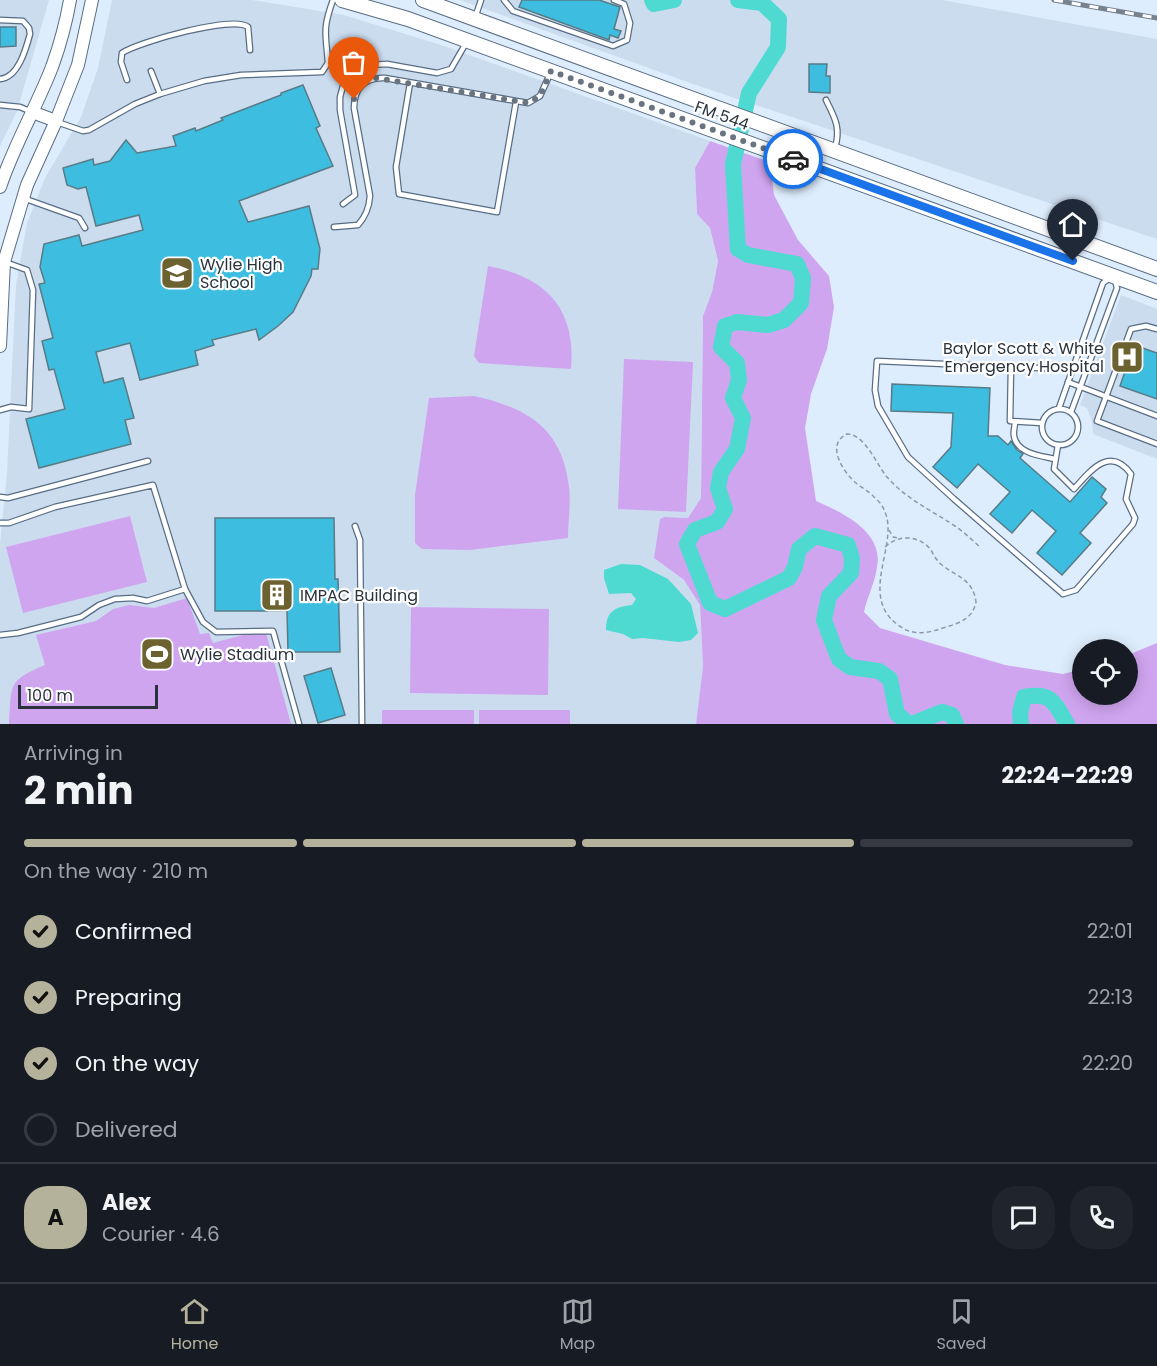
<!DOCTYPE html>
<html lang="en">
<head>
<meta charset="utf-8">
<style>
  :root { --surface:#171b24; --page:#20242c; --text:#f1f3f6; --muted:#9ea1a6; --line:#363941; --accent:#b5b29c }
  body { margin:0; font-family:Poppins,sans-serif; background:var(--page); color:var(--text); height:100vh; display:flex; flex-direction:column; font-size:22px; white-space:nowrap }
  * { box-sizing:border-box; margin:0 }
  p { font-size:20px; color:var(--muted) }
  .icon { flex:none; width:33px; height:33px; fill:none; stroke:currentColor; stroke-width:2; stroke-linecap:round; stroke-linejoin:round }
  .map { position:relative; height:724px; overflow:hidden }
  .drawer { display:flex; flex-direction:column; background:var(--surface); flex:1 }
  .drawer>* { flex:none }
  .buttons { position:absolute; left:1072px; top:639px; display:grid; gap:12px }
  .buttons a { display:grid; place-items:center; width:66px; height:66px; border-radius:50%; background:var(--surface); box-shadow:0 3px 15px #0003; font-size:30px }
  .scale { position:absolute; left:18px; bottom:15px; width:140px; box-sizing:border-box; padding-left:6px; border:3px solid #2a333d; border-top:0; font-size:16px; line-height:21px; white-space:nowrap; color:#2a333d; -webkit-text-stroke:4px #fff; paint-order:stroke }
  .pin { position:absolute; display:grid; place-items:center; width:51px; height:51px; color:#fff; margin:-62px -26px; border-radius:50% 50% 50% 0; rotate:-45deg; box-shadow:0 0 6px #0007 }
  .pin .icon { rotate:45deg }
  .courier { position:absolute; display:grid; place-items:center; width:60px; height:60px; margin:-30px; border:4px solid #1a73e8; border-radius:50%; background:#fff; color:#222; box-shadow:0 2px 8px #0007 }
  .head em { font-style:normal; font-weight:700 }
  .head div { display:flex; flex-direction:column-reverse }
  .head { display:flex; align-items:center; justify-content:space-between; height:102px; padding:0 24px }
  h1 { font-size:39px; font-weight:700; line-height:45px }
  .bar { display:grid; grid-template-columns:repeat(4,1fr); gap:9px 6px; align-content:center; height:72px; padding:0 24px }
  .bar i { height:8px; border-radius:4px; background:var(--line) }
  .bar .selected { background:var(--accent) }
  .bar p { grid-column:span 4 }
  .line { display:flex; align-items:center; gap:15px; padding:0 24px; border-top:2px solid var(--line) }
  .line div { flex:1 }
  .round { display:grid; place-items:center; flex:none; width:63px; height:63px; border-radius:24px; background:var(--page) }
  ol { padding:0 24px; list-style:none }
  li { display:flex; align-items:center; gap:18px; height:66px }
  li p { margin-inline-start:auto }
  li .icon { padding:6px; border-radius:50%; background:var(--accent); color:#111; stroke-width:4 }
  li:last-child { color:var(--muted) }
  li i { width:33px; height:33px; border:3px solid var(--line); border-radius:50% }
  .tabs { display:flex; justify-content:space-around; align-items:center; height:84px; border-top:2px solid var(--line); background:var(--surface); font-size:16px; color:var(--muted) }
  .tabs a { display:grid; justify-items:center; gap:3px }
  .tabs .selected { color:var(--accent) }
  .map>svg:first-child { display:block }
  .built { fill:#cbdcef }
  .green { fill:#d0a5f0 }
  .water { fill:#4fdad1 }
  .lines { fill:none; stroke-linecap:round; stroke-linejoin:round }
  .river { stroke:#4fdad1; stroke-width:16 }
  .building { fill:#3dbee0; stroke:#587b86; stroke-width:1.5 }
  .service-casing { stroke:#586d84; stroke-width:7 }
  .secondary-casing { stroke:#586d84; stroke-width:14 }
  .primary-casing { stroke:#586d84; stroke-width:16 }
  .path { stroke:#8d99a7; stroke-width:1.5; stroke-dasharray:4.5 3; stroke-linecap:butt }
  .service { stroke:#fff; stroke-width:4.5 }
  .secondary { stroke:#fff; stroke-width:12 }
  .primary { stroke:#fff; stroke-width:14 }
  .rail-casing { stroke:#77828f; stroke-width:5 }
  .rail { stroke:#fff; stroke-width:3; stroke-dasharray:9; stroke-linecap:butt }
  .done { stroke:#697480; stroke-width:6; stroke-dasharray:0 10.8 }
  .route { stroke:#1a73e8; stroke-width:8 }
  .labels { text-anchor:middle; stroke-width:4.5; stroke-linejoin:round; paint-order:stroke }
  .street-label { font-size:16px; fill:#2a333d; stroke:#fff }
  .poi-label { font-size:16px; fill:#2a333d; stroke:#fff; text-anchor:start }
</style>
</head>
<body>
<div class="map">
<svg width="1157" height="724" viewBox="0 0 1157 724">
  <rect width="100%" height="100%" fill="#deedfd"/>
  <!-- built -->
  <g class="built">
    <polygon points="0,0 49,0 17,111 0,146"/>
    <polygon points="112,0 252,0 344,15 444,46 710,141 695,168 697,214 710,228 718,261 712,292 703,316 701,498 688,518 665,517 654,558 684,580 700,605 703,666 696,724 0,724 0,543 7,474 16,285 27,223 45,178 81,117 98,68"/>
    <polygon points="460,0 942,0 1157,39 1157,239 690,83"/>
    <polygon points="1121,295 1157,309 1157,459 1093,434 1092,421 1087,408 1080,405"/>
  </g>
  <!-- green -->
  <g class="green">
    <path d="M710,141L770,162L774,195L798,240L829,276L834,307L827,349L811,394L805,428L816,501C843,513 884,532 877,567C875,583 867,597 864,612L880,628L1005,665L1063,674L1083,669V694H1128V655L1157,643V724H696L703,666L700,605L684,580L654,558L660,519L665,517L688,518L701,498L703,316L712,292L718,261L710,228L697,214L695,168Z"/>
    <path d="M488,266C546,277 576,308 571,369L479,363L474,356Z"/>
    <polygon points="624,359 693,362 686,512 618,509"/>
    <path d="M474,396C527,408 562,427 569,487C571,503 568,521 568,538L470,550L422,549L415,543V495L429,398Z"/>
    <polygon points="130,516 147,582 23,613 6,547"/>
    <path d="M187,598L200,634L209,633L213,643L265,629L291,724H9C12,684 7,681 45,665L36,635L96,621L113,609L129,605L154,608Z"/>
    <polygon points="411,607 549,609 548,695 410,693"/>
    <rect x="382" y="710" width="92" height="14"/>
    <rect x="479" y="710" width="91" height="14"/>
  </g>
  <!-- water -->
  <path class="water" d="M621,564L640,565L668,579L691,604L698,633L691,640L679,642L643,638L632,639L623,634L606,630C606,611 615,607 632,605L636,599L631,593L609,594L604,578V570Z"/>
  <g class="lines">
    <!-- river -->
    <g class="river">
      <polyline points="652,0 654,4 674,0"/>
      <polyline points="738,0 762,3 779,19 778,47 749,93 733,164 738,249 748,255 797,264 803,278 801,303 784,320 768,325 737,322 725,326 721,347 737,363 739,380 733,398 743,418 737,449 721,472 718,488 725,509 717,522 695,530 687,544 710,603 725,609 789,578 795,567 799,549 815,536 848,545 852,558 851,573 829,596 824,620 833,644 839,659 850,667 879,671 890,679 897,714 909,724"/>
      <polyline points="912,724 942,712 952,715 956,724"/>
      <path d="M1021,724L1020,713L1024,697C1052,692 1054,702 1067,724"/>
    </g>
  </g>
  <!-- building -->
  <g class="building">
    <polygon points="522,0 599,0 620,7 614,29 621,31 618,38 610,35 609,40 519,7"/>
    <polygon points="0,27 16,27 16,46 0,47"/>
    <polygon points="809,64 827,64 826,76 830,76 830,93 809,92"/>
    <polygon points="303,85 320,126 316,128 333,166 239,201 248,222 309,206 320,249 319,258 318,269 312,269 311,276 293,312 278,326 259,340 256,329 212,340 214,345 195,351 198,365 140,380 130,343 96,352 104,383 123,378 134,418 125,420 131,444 39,468 26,419 65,409 54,369 49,370 42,341 53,338 39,284 45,283 40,267 44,244 79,235 82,246 143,230 139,215 96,226 86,187 78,189 67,185 63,168 93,159 94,165 110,161 126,140 137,153 176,146 173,136 195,128 196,131 223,120 221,118 281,95 281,93"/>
    <polygon points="1134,345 1157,353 1157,399 1120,386"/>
    <polygon points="892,384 990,388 988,436 998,436 1008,445 1011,441 1017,450 1023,454 1020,458 1070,502 1092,477 1106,489 1101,497 1107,503 1080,533 1091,543 1062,575 1037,553 1056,531 1032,510 1012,533 990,514 1010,492 978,464 957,488 933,467 951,447 953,413 891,411"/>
    <polygon points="215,518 334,518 335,579 338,579 340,652 288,652 287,611 215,611"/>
    <polygon points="331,668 345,715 318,723 304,676"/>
  </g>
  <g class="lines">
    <!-- service casing -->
    <g class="service-casing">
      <g id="service">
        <polyline points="504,0 513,11 613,46 627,40 630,23 624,4 614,0"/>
        <polyline points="475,18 481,0"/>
        <path d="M0,20L23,21L29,28L30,34C26,49 18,78 0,79"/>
        <polyline points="151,71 160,94"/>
        <path d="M127,80L121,62L122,53C138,42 234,15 248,27L250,50"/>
        <polyline points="410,83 396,167 399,194 497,212 516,102"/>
        <path d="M826,100C835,118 841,128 835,148"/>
        <polyline points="0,105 20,107 32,112"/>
        <path d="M57,122L83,131L89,130L135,104L160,94L204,81L241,75L322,72L328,63C326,34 322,30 333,0"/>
        <polyline points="23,198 79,218 85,228"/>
        <polyline points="343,204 355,195 340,110 340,97 343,86 351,74 368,65 387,64 437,73 451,69 466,43"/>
        <path d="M334,227L358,225C366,216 369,208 370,196L354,108C354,88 365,77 385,78L528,103L540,96L550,74"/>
        <polyline points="1157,329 1146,326 1131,329 1097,421 1157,444"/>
        <polyline points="1011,367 1073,369"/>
        <polyline points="1068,382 1157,416"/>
        <polyline points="1059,408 1103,283 1110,278"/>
        <circle cx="1060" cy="427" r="18"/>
        <polyline points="0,410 11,407 29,409 33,290 27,270 5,262"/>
        <polyline points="1071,412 1117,288 1115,280"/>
        <path d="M1015,422C1015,426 1013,432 1014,436C1017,454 1042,456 1055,459"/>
        <path d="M1042,423L1010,421L1011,367L877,361L875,390L878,406L908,457L954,499L1063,594L1076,590L1133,524L1135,518L1126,499L1131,474C1110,445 1090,471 1074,489L1054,469L1058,445"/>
        <polyline points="0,497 8,498 148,461"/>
        <polyline points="0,523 9,523 55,507 153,485 185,589 147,601 133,598 115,599 99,605 81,617 18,633 0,635"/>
        <polyline points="355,526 360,540 362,724"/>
        <polyline points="185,589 203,622 216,632 273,631 299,724"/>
      </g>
    </g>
    <!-- secondary casing -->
    <g class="secondary-casing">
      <g id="secondary">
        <polyline points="32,112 56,121"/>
        <path d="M0,187C14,145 36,108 52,67C60,45 66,23 70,0"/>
        <polyline points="0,346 4,262 27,185 56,121 78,65 92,0"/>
      </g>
    </g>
    <!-- primary casing -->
    <g class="primary-casing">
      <g id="primary">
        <polyline points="342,0 408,19 1157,292"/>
        <polyline points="423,0 1157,269"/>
      </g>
    </g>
    <!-- path -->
    <g class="path">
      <polyline points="889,530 893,537 898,538"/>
      <path d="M885,547C899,534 919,535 931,550C934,556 937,561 942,565C957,577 973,579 976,602C973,618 960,623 946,627C928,633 914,637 898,625C858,596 899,545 885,512C883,506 879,501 874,497C869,491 862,488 856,483C843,472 825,444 847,434C865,434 876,464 887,477C906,499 931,510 955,526C964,532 972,540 980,547"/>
    </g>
    <!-- service -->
    <use href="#service" class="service"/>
    <!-- secondary -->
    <use href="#secondary" class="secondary"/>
    <!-- primary -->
    <use href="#primary" class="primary"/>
    <!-- rail casing -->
    <g class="rail-casing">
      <polyline id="rail" points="1054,0 1157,18"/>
    </g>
    <!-- rail -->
    <use href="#rail" class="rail"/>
  </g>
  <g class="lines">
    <!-- done -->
    <polyline class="done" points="354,99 361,85 376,78 528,103 540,96 551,71 793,159"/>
    <!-- route -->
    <polyline class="route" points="793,159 1073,261"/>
  </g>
  <!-- icons -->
  <defs>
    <g id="school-square" transform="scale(1.725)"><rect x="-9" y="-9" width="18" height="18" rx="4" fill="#6c622f" stroke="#fff"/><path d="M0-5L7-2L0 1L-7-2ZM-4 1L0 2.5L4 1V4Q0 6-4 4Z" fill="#fff"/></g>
    <g id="hospital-square" transform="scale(1.725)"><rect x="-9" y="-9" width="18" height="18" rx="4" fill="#6c622f" stroke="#fff"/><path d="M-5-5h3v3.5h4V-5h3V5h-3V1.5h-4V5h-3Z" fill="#fff"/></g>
    <g id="building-square" transform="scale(1.725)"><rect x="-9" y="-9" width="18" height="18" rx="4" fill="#6c622f" stroke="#fff"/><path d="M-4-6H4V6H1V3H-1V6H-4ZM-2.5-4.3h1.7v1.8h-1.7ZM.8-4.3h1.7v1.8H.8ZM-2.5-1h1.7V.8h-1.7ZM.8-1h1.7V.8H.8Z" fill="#fff"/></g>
    <g id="stadium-square" transform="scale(1.725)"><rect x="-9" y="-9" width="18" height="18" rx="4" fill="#6c622f" stroke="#fff"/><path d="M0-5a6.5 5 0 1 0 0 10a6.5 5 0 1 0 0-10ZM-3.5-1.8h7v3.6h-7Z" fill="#fff"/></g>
  </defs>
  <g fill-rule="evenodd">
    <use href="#school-square" x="177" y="273"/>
    <use href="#hospital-square" x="1127" y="357"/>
    <use href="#building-square" x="277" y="595"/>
    <use href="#stadium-square" x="157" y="654"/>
  </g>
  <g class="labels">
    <!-- street labels -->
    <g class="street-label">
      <text transform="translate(722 115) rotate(20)" y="6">FM 544</text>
    </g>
    <!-- poi labels -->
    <g class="poi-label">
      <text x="200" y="270">Wylie High<tspan x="200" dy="18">School</tspan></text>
      <text x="1104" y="354" text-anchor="end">Baylor Scott &amp; White<tspan x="1104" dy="18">Emergency Hospital</tspan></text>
      <text x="300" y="601">IMPAC Building</text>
      <text x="180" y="660">Wylie Stadium</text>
    </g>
  </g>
</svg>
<div class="buttons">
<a><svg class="icon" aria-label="locate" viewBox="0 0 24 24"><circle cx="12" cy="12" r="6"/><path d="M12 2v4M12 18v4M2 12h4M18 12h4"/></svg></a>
</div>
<div class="scale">100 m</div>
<div class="pin" style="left:354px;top:99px;background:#ea580c"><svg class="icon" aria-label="bag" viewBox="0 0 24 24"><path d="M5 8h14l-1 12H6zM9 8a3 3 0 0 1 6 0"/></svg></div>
<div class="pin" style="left:1073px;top:261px;background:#1f2937"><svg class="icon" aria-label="home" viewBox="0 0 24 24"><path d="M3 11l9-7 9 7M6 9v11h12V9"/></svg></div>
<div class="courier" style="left:793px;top:159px"><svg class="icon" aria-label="car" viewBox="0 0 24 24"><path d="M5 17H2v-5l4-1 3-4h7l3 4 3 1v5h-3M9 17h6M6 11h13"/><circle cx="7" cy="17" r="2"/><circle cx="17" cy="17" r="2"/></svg></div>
</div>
<section class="drawer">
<div class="head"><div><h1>2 min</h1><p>Arriving in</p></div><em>22:24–22:29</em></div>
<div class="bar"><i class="selected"></i><i class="selected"></i><i class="selected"></i><i></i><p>On the way · 210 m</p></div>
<ol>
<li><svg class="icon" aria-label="check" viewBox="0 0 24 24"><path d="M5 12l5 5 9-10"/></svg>Confirmed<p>22:01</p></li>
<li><svg class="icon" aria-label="check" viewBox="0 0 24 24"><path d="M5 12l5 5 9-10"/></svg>Preparing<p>22:13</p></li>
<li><svg class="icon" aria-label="check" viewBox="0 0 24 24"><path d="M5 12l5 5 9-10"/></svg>On the way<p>22:20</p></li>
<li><i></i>Delivered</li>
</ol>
<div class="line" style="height:108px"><b class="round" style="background:var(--accent);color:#111">A</b><div><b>Alex</b><p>Courier · 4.6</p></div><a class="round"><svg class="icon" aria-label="chat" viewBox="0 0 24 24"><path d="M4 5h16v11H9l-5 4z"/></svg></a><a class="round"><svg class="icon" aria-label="phone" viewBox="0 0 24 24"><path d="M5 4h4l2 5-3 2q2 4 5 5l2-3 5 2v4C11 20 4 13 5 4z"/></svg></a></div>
</section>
<nav class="tabs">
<a class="selected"><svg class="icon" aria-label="home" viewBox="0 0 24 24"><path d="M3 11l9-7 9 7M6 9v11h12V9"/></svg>Home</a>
<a><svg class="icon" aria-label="map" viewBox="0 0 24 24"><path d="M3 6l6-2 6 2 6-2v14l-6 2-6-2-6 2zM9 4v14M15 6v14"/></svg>Map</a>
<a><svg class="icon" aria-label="saved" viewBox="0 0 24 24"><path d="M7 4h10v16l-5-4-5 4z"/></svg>Saved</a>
</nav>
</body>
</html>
